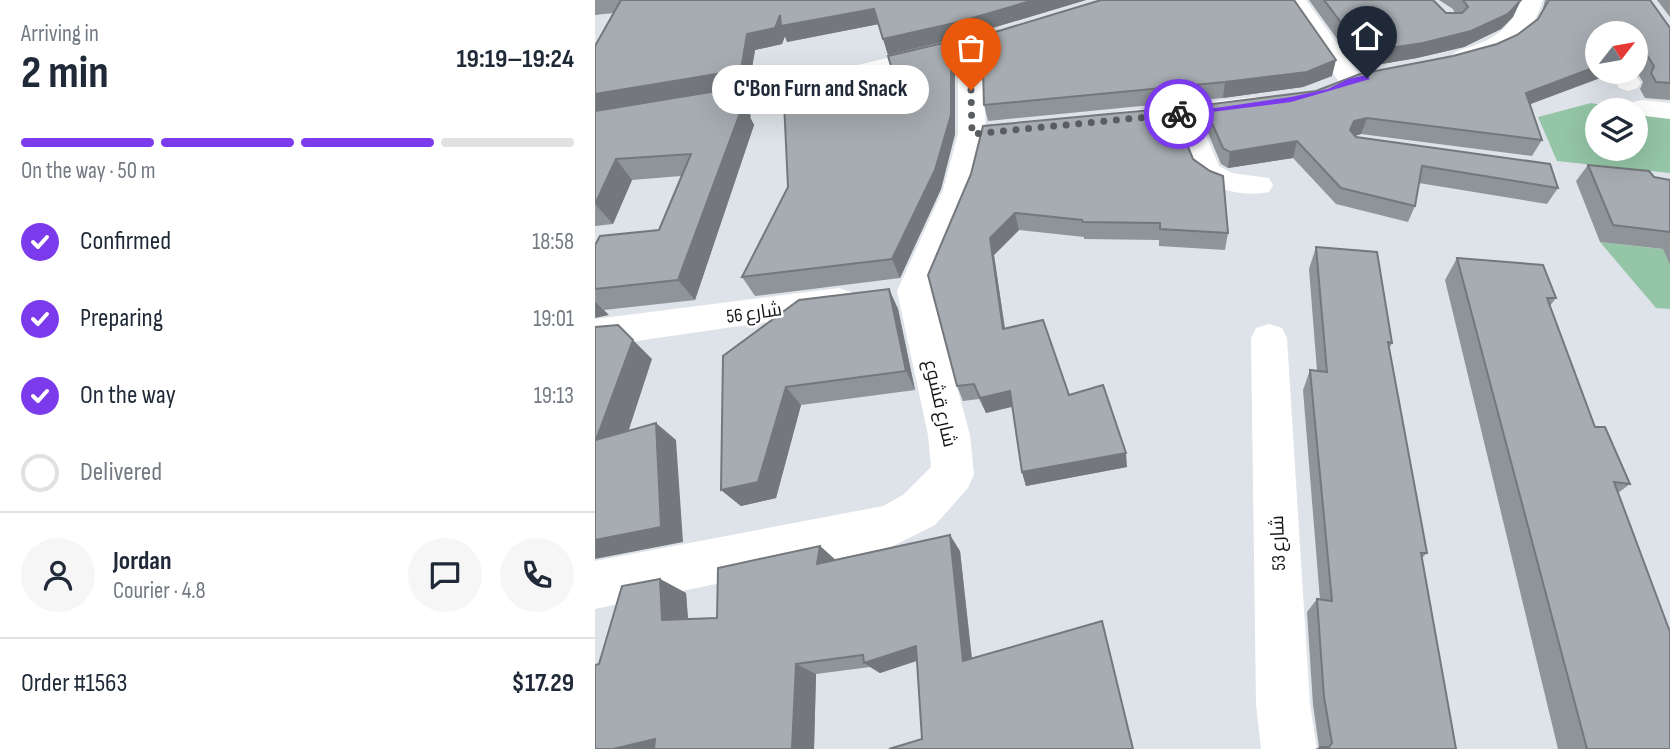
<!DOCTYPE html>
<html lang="en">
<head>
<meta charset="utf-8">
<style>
  :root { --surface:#fff; --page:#f6f6f7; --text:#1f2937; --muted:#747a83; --line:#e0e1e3; --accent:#7c3aed }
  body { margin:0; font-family:"Sofia Sans Condensed",Cairo,sans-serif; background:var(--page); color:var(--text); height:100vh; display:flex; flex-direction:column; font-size:26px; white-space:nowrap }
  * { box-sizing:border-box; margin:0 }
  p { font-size:23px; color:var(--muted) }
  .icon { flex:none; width:38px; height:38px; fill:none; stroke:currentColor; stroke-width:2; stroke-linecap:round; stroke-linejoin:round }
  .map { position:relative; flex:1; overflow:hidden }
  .drawer { display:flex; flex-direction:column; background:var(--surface); width:595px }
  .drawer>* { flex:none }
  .needle { width:46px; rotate:59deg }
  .tools { position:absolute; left:990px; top:21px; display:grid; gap:14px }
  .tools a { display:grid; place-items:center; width:63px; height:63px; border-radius:50%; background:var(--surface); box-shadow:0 7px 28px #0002; font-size:35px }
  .pin { position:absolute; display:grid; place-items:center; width:60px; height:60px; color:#fff; margin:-72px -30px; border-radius:50% 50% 50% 0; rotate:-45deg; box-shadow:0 0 7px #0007 }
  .pin .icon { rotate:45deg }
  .courier { position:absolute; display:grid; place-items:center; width:70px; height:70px; margin:-35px; border:5px solid #7c3aed; border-radius:50%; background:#fff; color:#222; box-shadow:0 2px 9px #0007 }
  .bubble { position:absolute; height:49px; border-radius:24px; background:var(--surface); box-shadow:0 7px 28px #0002; font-size:23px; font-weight:700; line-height:49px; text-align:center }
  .summary em { font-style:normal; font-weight:700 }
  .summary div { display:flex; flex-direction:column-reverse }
  .summary { display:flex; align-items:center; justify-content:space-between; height:119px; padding:0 21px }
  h1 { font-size:46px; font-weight:700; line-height:52px }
  .bar { display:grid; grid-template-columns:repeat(4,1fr); gap:10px 7px; align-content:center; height:84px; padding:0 21px }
  .bar i { height:9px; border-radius:5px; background:var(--line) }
  .bar .on { background:var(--accent) }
  .bar p { grid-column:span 4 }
  .line { display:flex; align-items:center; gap:18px; padding:0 21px; border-top:2px solid var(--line) }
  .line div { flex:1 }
  .round { display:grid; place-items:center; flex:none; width:74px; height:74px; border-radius:37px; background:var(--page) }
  ol { padding:0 21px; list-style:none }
  li { display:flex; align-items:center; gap:21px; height:77px }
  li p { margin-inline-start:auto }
  li .icon { padding:7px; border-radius:50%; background:var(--accent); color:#fff; stroke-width:4 }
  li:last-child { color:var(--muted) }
  li i { width:38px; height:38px; border:4px solid var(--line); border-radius:50% }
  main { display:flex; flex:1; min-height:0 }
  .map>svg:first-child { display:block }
  .green { fill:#94c5a6 }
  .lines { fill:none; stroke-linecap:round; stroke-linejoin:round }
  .minor { fill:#fff; fill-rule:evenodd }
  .wall { fill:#8f9498 }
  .shaded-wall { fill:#74787c }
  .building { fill:#a6acb1; stroke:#74787c; stroke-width:2 }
  .route { fill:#7c3aed }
  .done { stroke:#5a5d60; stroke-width:7; stroke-dasharray:0 12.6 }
  .labels { text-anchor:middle; stroke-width:5; stroke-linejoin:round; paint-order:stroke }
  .street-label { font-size:19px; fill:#131517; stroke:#fff }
</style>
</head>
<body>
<main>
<section class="drawer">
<div class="summary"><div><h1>2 min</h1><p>Arriving in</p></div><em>19:19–19:24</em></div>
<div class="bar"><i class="on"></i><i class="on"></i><i class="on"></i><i></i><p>On the way · 50 m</p></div>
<ol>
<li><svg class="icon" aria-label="check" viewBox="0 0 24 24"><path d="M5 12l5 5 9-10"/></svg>Confirmed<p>18:58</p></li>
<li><svg class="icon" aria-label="check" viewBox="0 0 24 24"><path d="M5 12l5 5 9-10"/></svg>Preparing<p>19:01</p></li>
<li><svg class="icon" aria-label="check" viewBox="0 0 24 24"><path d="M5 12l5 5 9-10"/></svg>On the way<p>19:13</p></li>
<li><i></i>Delivered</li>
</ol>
<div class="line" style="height:126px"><a class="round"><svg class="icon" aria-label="person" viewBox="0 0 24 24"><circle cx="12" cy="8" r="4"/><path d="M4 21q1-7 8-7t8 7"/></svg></a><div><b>Jordan</b><p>Courier · 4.8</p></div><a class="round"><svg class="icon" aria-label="chat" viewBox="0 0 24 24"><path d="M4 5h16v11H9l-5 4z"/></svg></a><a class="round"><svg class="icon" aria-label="phone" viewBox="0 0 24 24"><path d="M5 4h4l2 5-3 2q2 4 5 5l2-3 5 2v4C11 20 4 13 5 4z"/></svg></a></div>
<div class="line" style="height:91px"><div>Order #1563</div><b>$17.29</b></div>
</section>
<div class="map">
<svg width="1075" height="749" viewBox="0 0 1075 749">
  <rect width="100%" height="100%" fill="#dee3e9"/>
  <!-- green -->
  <g class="green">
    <polygon points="996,103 1035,110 1003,110 1003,149 1041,149 1041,111 1075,118 1075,173 962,161 943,117"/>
    <polygon points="1005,242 1075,250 1075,309 1061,308"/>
  </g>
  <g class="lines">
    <!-- minor -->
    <g class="minor">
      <polygon points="689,0 711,0 768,80 764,85 755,88 746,85"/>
      <path d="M926,0H948C938,31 922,47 892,57C881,61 871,65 859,62L856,57C861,50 867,49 875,47C902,38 916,27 926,0Z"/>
      <polygon points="375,39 383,41 387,46 391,134 378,190 336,291 375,435 379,474 373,488 340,525 294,548 0,609 0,561 288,506 308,495 336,467 333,435 302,291 348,190 363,134 363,46 367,41"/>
      <polygon points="347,45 356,47 359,52 356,57 178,101 0,131 0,115 178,85"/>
      <polygon points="1015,72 1039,72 1046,83 1042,88 1033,91 1024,88"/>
      <path d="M660,97L669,99L673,105L669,111L604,119L624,166L637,173L674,178L678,185L674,192C659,195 645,194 631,190C592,181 591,155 578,122L529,127L519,125L515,119L519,113L529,111Z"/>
      <polygon points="1047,100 1075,103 1075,119 1041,115 1041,110 1035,110 1034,108 1038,102"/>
      <polygon points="244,288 256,292 262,301 256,310 0,347 0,319"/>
      <polygon points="674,324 687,328 692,338 715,705 722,749 666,749 661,705 656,338 661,328"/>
    </g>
  </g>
  <!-- wall -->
  <g class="wall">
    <polygon points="0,0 491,0 367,37 293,55 284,24 192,42 190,36 187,44 160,50 154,86 140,89 156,116 155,117 159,125 100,300 9,310 14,315 0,301 1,303 0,301 0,245 64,230 86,176 37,180 18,224 0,226 0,111 19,13 0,15"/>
    <polygon points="506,0 737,76 708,87 628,98 393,121 389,105"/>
    <polygon points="714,0 838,0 851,13 860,13 858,9 844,0 926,0 918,17 906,29 869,47 822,58 763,68"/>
    <polygon points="950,0 1055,0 1075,28 1075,100 1050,98 1045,89 1048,82 1041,71 1041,33 1003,72 1015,72 1013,75 935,104 947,140 937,156 766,134 760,136 761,137 963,188 952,204 824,183 820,206 813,222 741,204 698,158 633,168 626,164 608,121 609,105 721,91 858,56 902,44 922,35 943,19 947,12"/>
    <polygon points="1062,0 1075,0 1075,17"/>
    <polygon points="360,59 360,134 346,189 305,278 160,296 147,277"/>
    <polygon points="598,159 633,233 630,250 564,246 564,240 489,239 489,237 424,230 399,255 410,328 474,395 532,467 431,486 427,472 417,407 391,413 384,399 368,401 362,386 376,174"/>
    <polygon points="993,165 1075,180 1075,265 1068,249 1005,242 981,181"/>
    <polygon points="721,247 797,343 794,349 832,553 827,558 861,749 720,749 724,747 718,705 712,612 722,599 725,600 708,390 715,370 722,371 714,269"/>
    <polygon points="862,258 961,298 955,306 1000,427 1035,484 1023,493 1075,749 963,749 850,280"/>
    <polygon points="294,289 303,309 320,390 206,405 181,498 146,506 126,490 128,356"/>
    <polygon points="225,546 240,560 365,551 377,658 327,739 322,660 285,673 275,667 221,674 219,749 0,749 4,664 65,579 91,593 93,619 122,618"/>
  </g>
  <!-- shaded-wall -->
  <g class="shaded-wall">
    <polygon points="439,0 491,0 367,37 293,55 288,39"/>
    <polygon points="925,1 918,17 906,29 869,47 822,58 763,68 768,52"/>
    <polygon points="279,9 284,24 192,42 190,36 187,44 160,50 154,86 140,89 156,116 155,117 159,125 100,300 83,280 145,113 0,110 0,94 152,34 185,15"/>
    <polygon points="356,41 360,59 360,134 346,189 305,278 297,259"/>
    <polygon points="741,60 737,76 708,87 628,98 630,82"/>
    <polygon points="1003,66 1003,72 1015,72 1013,75 922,109 931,93"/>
    <polygon points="772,118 766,134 754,138 755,130 759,121"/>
    <polygon points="702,141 698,158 633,168 635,152"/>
    <polygon points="21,159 37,180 18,224 0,204"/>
    <polygon points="420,213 424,230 399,255 412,345 408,329 395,238"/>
    <polygon points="294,289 303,309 320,390 311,371"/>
    <polygon points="0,301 14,315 0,318"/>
    <polygon points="23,325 57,359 25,457 1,440"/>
    <polygon points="191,387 206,405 181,498 146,506 126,490"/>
    <polygon points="415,391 419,406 391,413 385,398"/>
    <polygon points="61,423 81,440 88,542 0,559 0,540"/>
    <polygon points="531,453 532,467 431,486 427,472"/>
    <polygon points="355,535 365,551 378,671 368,661"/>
    <polygon points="225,546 242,561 222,564"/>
    <polygon points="65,579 91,593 94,632 67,620"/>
    <polygon points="321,646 334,657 285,673 269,663"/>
    <polygon points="201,664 221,674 219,749 197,749"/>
    <polygon points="60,739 74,749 18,749"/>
  </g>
  <!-- building -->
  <g class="building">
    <polygon points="26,0 439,0 364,22 288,39 279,9 186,26 185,15 180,28 152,34 146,70 0,94 0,46"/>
    <polygon points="506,0 699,0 741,60 712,72 630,82 389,105 387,36"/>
    <polygon points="729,0 838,0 851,13 867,13 873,7 868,0 926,0 913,14 876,31 828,43 768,52"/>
    <polygon points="954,0 1055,0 1075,28 1075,83 1061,82 1056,73 1059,66 1052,55 1041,52 1041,33 1003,33 1003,66 931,93 947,140 772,118 759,121 755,130 761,137 955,164 963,188 827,166 820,206 746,188 702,141 635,152 628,148 609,105 721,91 765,74 858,56 902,44 922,35 943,19"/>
    <polygon points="356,41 356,115 340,170 297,259 147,277 193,187 189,102 304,92 293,56"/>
    <polygon points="140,88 138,96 145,96 141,105 148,105 83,280 0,289 0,245 5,236 64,230 96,154 21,159 0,204 0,111"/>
    <polygon points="577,108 598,159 615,171 628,176 633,233 565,229 565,223 488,222 487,220 420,213 395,238 408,329 448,320 474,395 508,385 531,453 427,472 415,391 385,398 379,384 362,386 333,275 376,174 388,126"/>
    <polygon points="993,165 1054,171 1059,177 1075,180 1075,232 1018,225"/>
    <polygon points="721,247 782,252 797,343 793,342 832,553 826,553 861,749 725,749 725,747 734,747 737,743 729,697 722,599 737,601 715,370 732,372"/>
    <polygon points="862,258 948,265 961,298 952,298 1000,427 1010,427 1035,484 1019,482 1075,632 1075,749 992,749"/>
    <polygon points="294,289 311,371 191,387 163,482 126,490 128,356 204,300"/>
    <polygon points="23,325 38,340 1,440 61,423 66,527 0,540 0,327"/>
    <polygon points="355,535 368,661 507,621 538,749 294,749 327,739 321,646 269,663 268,655 201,664 197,749 59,749 60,739 18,749 0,749 0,665 4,664 27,586 65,579 67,620 122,618 123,568 225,546 222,564"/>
  </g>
  <!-- route -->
  <polygon class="route" points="772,75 775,79 696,102 584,116 580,114 696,97 733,89 753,79"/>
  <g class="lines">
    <!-- done -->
    <polyline class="done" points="376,90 377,134 584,114"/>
  </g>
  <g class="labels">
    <!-- street labels -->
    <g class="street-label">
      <text transform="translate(159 312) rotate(-8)" y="7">شارع 56</text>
      <text transform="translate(346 403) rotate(77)" y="7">شارع قشوع</text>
      <text transform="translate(682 543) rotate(-92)" y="7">شارع 53</text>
    </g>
  </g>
</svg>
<div class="tools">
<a><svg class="needle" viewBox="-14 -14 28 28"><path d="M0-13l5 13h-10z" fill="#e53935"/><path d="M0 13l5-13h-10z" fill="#747a83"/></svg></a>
<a><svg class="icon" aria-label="layers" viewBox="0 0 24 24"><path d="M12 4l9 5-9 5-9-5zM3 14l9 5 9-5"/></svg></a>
</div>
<div class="pin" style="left:376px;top:90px;background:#ea580c"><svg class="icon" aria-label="bag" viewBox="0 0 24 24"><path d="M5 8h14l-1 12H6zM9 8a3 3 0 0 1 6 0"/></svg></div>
<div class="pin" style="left:772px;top:78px;background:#1f2937"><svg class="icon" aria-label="home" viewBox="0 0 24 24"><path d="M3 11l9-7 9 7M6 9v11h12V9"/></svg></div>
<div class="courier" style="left:584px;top:114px"><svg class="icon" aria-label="bike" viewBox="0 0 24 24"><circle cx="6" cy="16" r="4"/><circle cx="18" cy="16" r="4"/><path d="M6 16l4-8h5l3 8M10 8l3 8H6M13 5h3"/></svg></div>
<div class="bubble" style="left:117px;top:65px;width:217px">C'Bon Furn and Snack</div>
</div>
</main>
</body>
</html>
